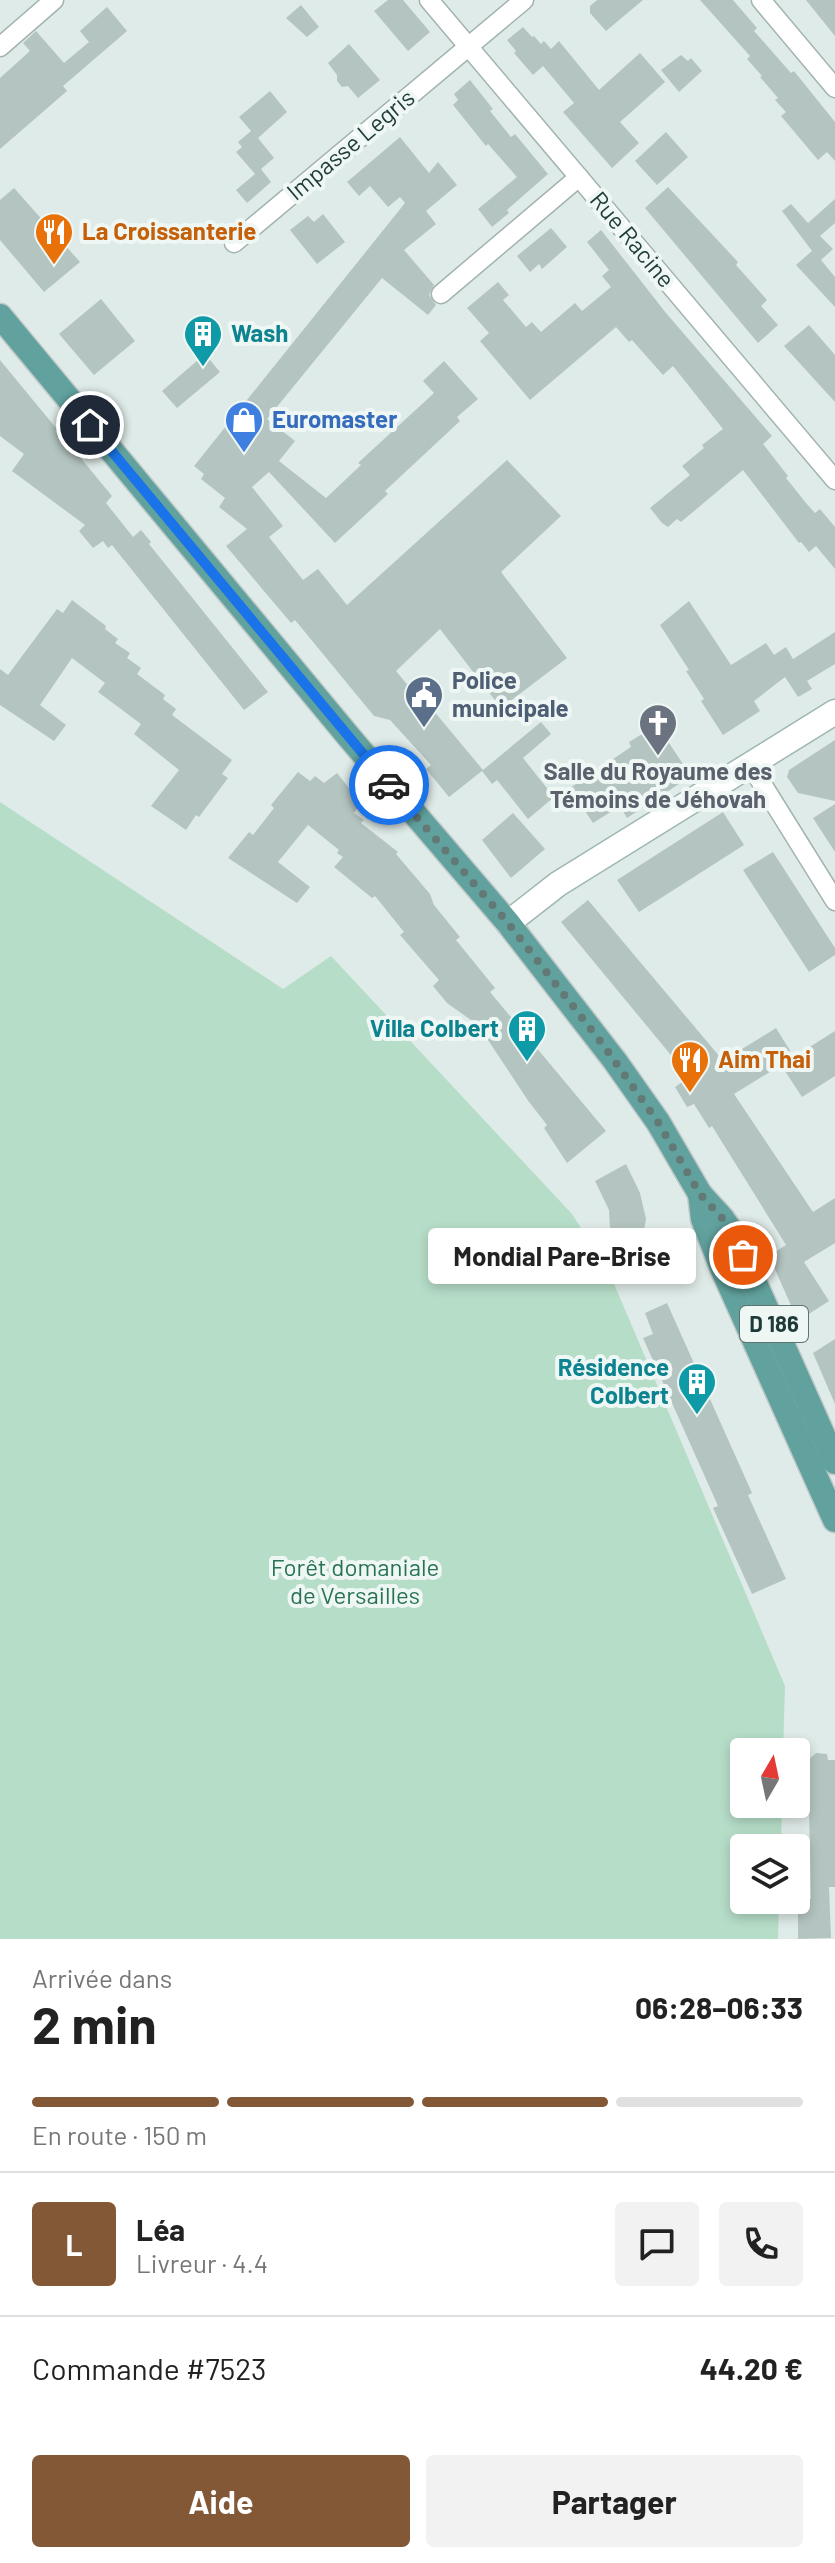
<!DOCTYPE html>
<html lang="fr">
<head>
<meta charset="utf-8">
<style>
  :root { --surface:#fff; --page:#f2f2f2; --text:#222; --muted:#767676; --line:#e0e0e0; --accent:#825837 }
  body { margin:0; font-family:Barlow,sans-serif; background:var(--page); color:var(--text); height:100vh; display:flex; flex-direction:column; font-size:30px; white-space:nowrap }
  * { box-sizing:border-box; margin:0 }
  p { font-size:26px; color:var(--muted) }
  .icon { flex:none; width:44px; height:44px; fill:none; stroke:currentColor; stroke-width:2; stroke-linecap:round; stroke-linejoin:round }
  .map { position:relative; height:1939px; overflow:hidden }
  .details { display:flex; flex-direction:column; background:var(--surface); flex:1 }
  .details>* { flex:none }
  .needle { width:52px; rotate:9deg }
  .controls { position:absolute; left:730px; top:1738px; display:grid; gap:16px }
  .controls a { display:grid; place-items:center; width:80px; height:80px; border-radius:8px; background:var(--surface); box-shadow:0 4px 12px #0003; font-size:40px }
  .pin { position:absolute; display:grid; place-items:center; width:68px; height:68px; color:#fff; margin:-34px; border:4px solid #fff; border-radius:50%; box-shadow:0 2px 8px #0007 }
  .courier { position:absolute; display:grid; place-items:center; width:80px; height:80px; margin:-40px; border:6px solid #1a73e8; border-radius:50%; background:#fff; color:#222; box-shadow:0 2px 10px #0007 }
  .bubble { position:absolute; height:56px; border-radius:8px; background:var(--surface); box-shadow:0 4px 12px #0003; font-size:26px; font-weight:700; line-height:56px; text-align:center }
  .headline em { font-style:normal; font-weight:700 }
  .headline div { display:flex; flex-direction:column-reverse }
  .headline { display:flex; align-items:center; justify-content:space-between; height:136px; padding:0 32px }
  h1 { font-size:52px; font-weight:700; line-height:60px }
  .bar { display:grid; grid-template-columns:repeat(4,1fr); gap:12px 8px; align-content:center; height:96px; padding:0 32px }
  .bar i { height:10px; border-radius:6px; background:var(--line) }
  .bar .active { background:var(--accent) }
  .bar p { grid-column:span 4 }
  .line { display:flex; align-items:center; gap:20px; padding:0 32px; border-top:2px solid var(--line) }
  .line div { flex:1 }
  .round { display:grid; place-items:center; flex:none; width:84px; height:84px; border-radius:8px; background:var(--page) }
  .primary-button { display:flex; gap:16px; margin-top:auto; padding:16px 32px }
  .primary-button a { flex:1; height:92px; border-radius:8px; background:var(--accent); color:#fff; font-size:32px; font-weight:700; line-height:92px; text-align:center }
  .primary-button a+a { background:var(--page); color:var(--text) }
  .map>svg:first-child { display:block }
  .green { fill:#b6ddc8 }
  .building { fill:#b4c5c1 }
  .lines { fill:none; stroke-linecap:round; stroke-linejoin:round }
  .street-casing { stroke:#a2b3b0; stroke-width:21 }
  .secondary-casing { stroke:#9db7b2; stroke-width:27 }
  .primary-casing { stroke:#c0c8c8; stroke-width:27 }
  .street { stroke:#fff; stroke-width:18 }
  .secondary { stroke:#fff; stroke-width:24 }
  .primary { stroke:#61a29e; stroke-width:24 }
  .done { stroke:#627976; stroke-width:8; stroke-dasharray:0 14.4 }
  .route { stroke:#1a73e8; stroke-width:10 }
  .labels { text-anchor:middle; stroke-width:8; stroke-linejoin:round; paint-order:stroke }
  .shield { fill:#eff7f5; stroke:#5d7371; stroke-width:2 }
  .shield-label { font-size:22px; font-weight:bold; fill:#1f3b39 }
  .street-label { font-size:24px; fill:#1f3b39; stroke:#eff7f5 }
  .food-label { font-size:24px; font-weight:bold; fill:#c56008; stroke:#eff7f5; text-anchor:start }
  .culture-label { font-size:24px; font-weight:bold; fill:#0d838f; stroke:#eff7f5; text-anchor:end }
  .shop-label { font-size:24px; font-weight:bold; fill:#366cbe; stroke:#eff7f5; text-anchor:start }
  .service-label { font-size:24px; font-weight:bold; fill:#4e5e75; stroke:#eff7f5; text-anchor:start }
  .worship-label { font-size:24px; font-weight:bold; fill:#5b616d; stroke:#eff7f5 }
  .park-label { font-size:24px; fill:#287354; stroke:#eff7f5 }
</style>
</head>
<body>
<div class="map">
<svg width="835" height="1939" viewBox="0 0 835 1939">
  <rect width="100%" height="100%" fill="#dfebe8"/>
  <!-- green -->
  <polygon class="green" points="0,802 283,989 331,956 572,1214 609,1272 785,1686 783,1752 744,1752 744,1804 782,1804 781,1848 744,1848 744,1900 779,1900 778,1939 0,1939"/>
  <!-- building -->
  <g class="building">
    <polygon points="388,0 403,0 430,32 408,51 374,11"/>
    <polygon points="597,0 643,0 606,31 590,13 590,6"/>
    <polygon points="700,0 733,0 757,28 754,31 791,73 794,71 835,122 835,161 827,152 818,160 781,116 786,112 775,100 778,98 760,77 762,76 747,59 750,56"/>
    <polygon points="806,0 835,0 835,36"/>
    <polygon points="301,5 319,27 307,37 286,18"/>
    <polygon points="107,7 127,31 63,86 67,91 0,149 0,78 30,51 23,43 36,31 64,63 89,42 80,31"/>
    <polygon points="523,27 532,37 534,36 541,44 544,41 551,49 559,41 599,90 640,53 665,82 620,122 639,143 612,168 563,112 574,103 543,66 533,75 514,53 516,51 507,40"/>
    <polygon points="349,44 380,80 358,98 348,86 342,87 337,81 337,75 328,63"/>
    <polygon points="681,55 688,61 691,58 702,71 679,92 661,70"/>
    <polygon points="470,80 493,109 490,111 511,137 515,134 548,174 507,210 509,213 492,227 478,209 517,177 488,144 486,146 453,105 458,100 454,94"/>
    <polygon points="270,91 287,112 258,138 274,158 261,169 271,182 247,203 236,190 255,174 236,152 242,147 238,142 251,131 239,117"/>
    <polygon points="666,132 688,157 657,185 635,161"/>
    <polygon points="400,137 429,173 438,162 457,185 426,211 436,224 404,250 434,285 429,295 436,305 428,315 382,278 267,419 295,441 279,461 326,498 361,465 358,463 434,393 423,381 444,361 478,399 457,417 460,421 385,491 388,494 335,543 269,472 252,487 283,526 269,537 303,580 318,569 347,605 507,460 561,516 501,572 567,658 501,708 440,629 396,671 420,700 423,698 483,770 541,722 551,734 523,758 554,797 528,819 497,780 492,784 482,771 449,797 426,769 431,765 390,720 374,716 295,620 291,623 226,546 247,529 219,507 225,498 201,479 204,474 194,466 405,203 400,197 388,207 370,186 359,196 347,182"/>
    <polygon points="668,187 738,262 736,265 767,300 761,306 778,325 758,343 645,208"/>
    <polygon points="14,188 80,262 44,292 0,240 0,200"/>
    <polygon points="835,199 835,223 820,236 833,249 821,260 835,277 835,307 796,265 812,251 782,211 791,204 808,223"/>
    <polygon points="323,214 345,242 317,264 290,230 308,216 314,222"/>
    <polygon points="551,228 567,247 542,269 539,264 530,272 517,256"/>
    <polygon points="601,230 666,313 772,436 763,444 788,476 786,478 806,503 815,513 820,509 835,527 835,569 816,546 809,552 801,542 799,543 743,470 681,522 677,519 668,527 662,523 650,508 690,475 682,466 704,448 702,445 723,429 673,366 663,375 632,340 629,342 616,327 530,400 480,341 489,333 467,308 498,282 509,295 503,300 526,327 532,322 541,332 575,303 582,311 611,287 602,276 609,270 587,242"/>
    <polygon points="101,299 135,341 94,375 59,334"/>
    <polygon points="809,325 835,355 835,402 784,346"/>
    <polygon points="205,354 220,372 177,408 162,391"/>
    <polygon points="0,360 112,496 106,503 133,537 141,530 151,542 149,544 268,692 244,710 112,545 108,548 103,541 93,548 79,531 85,525 12,471 24,454 0,436"/>
    <polygon points="72,600 106,626 105,629 118,639 115,643 130,653 127,658 141,668 137,674 165,695 163,699 176,709 172,715 232,760 222,774 228,778 199,817 196,815 186,830 151,806 179,770 134,734 141,724 98,692 105,683 72,658 40,705 66,725 54,741 0,705 0,669 8,675 57,609 63,613"/>
    <polygon points="689,601 731,665 766,643 774,655 786,647 793,659 835,632 835,664 807,681 812,689 798,697 785,677 754,701 760,711 723,735 701,701 704,699 686,671 689,670 660,625"/>
    <polygon points="657,725 691,776 627,818 620,806 593,823 570,788 631,747 629,742"/>
    <polygon points="835,740 835,801 798,793 787,777 789,770"/>
    <polygon points="298,772 310,781 315,776 324,783 337,773 361,803 354,813 364,820 361,823 398,852 396,854 430,894 434,905 460,937 456,940 495,988 490,992 606,1131 567,1163 544,1128 547,1125 529,1102 478,1025 447,1003 433,986 439,980 400,935 404,932 375,896 372,898 334,867 343,857 337,853 339,850 308,825 278,862 310,887 297,903 228,858 249,832 253,835 274,808 271,805"/>
    <polygon points="835,804 835,852 813,818"/>
    <polygon points="723,812 744,845 639,912 617,880"/>
    <polygon points="513,813 545,849 511,878 482,840"/>
    <polygon points="773,852 835,948 835,955 809,972 743,870"/>
    <polygon points="588,900 720,1057 727,1053 729,1057 776,1028 794,1057 734,1094 813,1212 835,1198 835,1243 804,1262 829,1301 798,1321 769,1256 786,1245 712,1126 709,1128 694,1104 687,1107 675,1087 689,1077 561,922"/>
    <polygon points="835,1031 835,1076 802,1097 781,1065"/>
    <polygon points="626,1164 640,1193 646,1219 639,1258 627,1256 610,1229 609,1210 595,1181"/>
    <polygon points="667,1303 752,1493 748,1495 786,1579 752,1594 713,1508 718,1506 643,1338 653,1334 645,1313"/>
    <polygon points="835,1339 835,1404 813,1353"/>
    <polygon points="816,1753 827,1754 828,1760 835,1760 835,1887 829,1887 831,1938 798,1939 798,1907 808,1907 808,1899 811,1899 809,1809 796,1810 796,1761 807,1761"/>
  </g>
  <g class="lines">
    <!-- street casing -->
    <g class="street-casing">
      <g id="street">
        <polyline points="429,0 835,480"/>
        <polyline points="761,0 835,88"/>
        <polyline points="0,47 54,0"/>
        <polyline points="234,243 524,0"/>
        <polyline points="441,294 579,177"/>
        <polyline points="751,766 835,901"/>
      </g>
    </g>
    <!-- secondary casing -->
    <g class="secondary-casing">
      <polyline id="secondary" points="508,923 558,884 835,712"/>
    </g>
    <!-- primary casing -->
    <g class="primary-casing">
      <g id="primary">
        <polyline points="0,316 349,737 508,923 615,1061 658,1122 700,1194 722,1218 733,1234 835,1462"/>
        <polyline points="700,1194 703,1219 722,1268 835,1520"/>
      </g>
    </g>
    <!-- street -->
    <use href="#street" class="street"/>
    <!-- secondary -->
    <use href="#secondary" class="secondary"/>
    <!-- primary -->
    <use href="#primary" class="primary"/>
  </g>
  <g class="lines">
    <!-- done -->
    <polyline class="done" points="389,785 508,923 601,1042 658,1122 700,1194 722,1218 733,1234 743,1255"/>
    <!-- route -->
    <polyline class="route" points="90,425 389,785"/>
  </g>
  <!-- icons -->
  <defs>
    <g id="restaurant-pin" transform="scale(2)"><path d="M0 17L-7.5 6A9.5 9.5 0 1 1 7.5 6Z" fill="#e8710a" stroke="#eff7f5"/><path d="M-5-6h1v4h1v-4h1v4h1v-4h1v5L-1.5 .5V6h-2V.5L-5-1ZM5-6V6H3V1.5H1.5Q1.5-4 5-6Z" fill="#fff"/></g>
    <g id="building-pin" transform="scale(2)"><path d="M0 17L-7.5 6A9.5 9.5 0 1 1 7.5 6Z" fill="#0f9aa8" stroke="#eff7f5"/><path d="M-4-6H4V6H1V3H-1V6H-4ZM-2.5-4.3h1.7v1.8h-1.7ZM.8-4.3h1.7v1.8H.8ZM-2.5-1h1.7V.8h-1.7ZM.8-1h1.7V.8H.8Z" fill="#fff"/></g>
    <g id="shop-pin" transform="scale(2)"><path d="M0 17L-7.5 6A9.5 9.5 0 1 1 7.5 6Z" fill="#3f7fe0" stroke="#eff7f5"/><path d="M-5-2.5h2.3a2.7 3.5 0 0 1 5.4 0H5L5.5 6h-11ZM-1.5-2.5h3a1.5 2.3 0 0 0-3 0Z" fill="#fff"/></g>
    <g id="civic-pin" transform="scale(2)"><path d="M0 17L-7.5 6A9.5 9.5 0 1 1 7.5 6Z" fill="#5c6f8a" stroke="#eff7f5"/><path d="M-.6-6.5H3V-4.5H.6V-3L4-1V1h2V6H-6V1h2V-1L-.6-3ZM-1.2 2.5V6h2.4V2.5Z" fill="#fff"/></g>
    <g id="church-pin" transform="scale(2)"><path d="M0 17L-7.5 6A9.5 9.5 0 1 1 7.5 6Z" fill="#6b7280" stroke="#eff7f5"/><path d="M-1.2-6h2.4v3.5h3.3v2.4h-3.3V6h-2.4V-.1h-3.3v-2.4h3.3Z" fill="#fff"/></g>
  </defs>
  <g fill-rule="evenodd">
    <use href="#restaurant-pin" x="54" y="232"/>
    <use href="#building-pin" x="203" y="334"/>
    <use href="#shop-pin" x="244" y="420"/>
    <use href="#civic-pin" x="424" y="695"/>
    <use href="#church-pin" x="658" y="723"/>
    <use href="#building-pin" x="527" y="1029"/>
    <use href="#restaurant-pin" x="690" y="1060"/>
    <use href="#building-pin" x="697" y="1382"/>
  </g>
  <g class="labels">
    <!-- shield labels -->
    <rect class="shield" x="740" y="1306" width="68" height="36" rx="6"/>
    <g class="shield-label">
      <text x="774" y="1332">D 186</text>
    </g>
    <!-- street labels -->
    <g class="street-label">
      <text transform="translate(351 145) rotate(-40)" y="8">Impasse Legris</text>
      <text transform="translate(632 240) rotate(50)" y="8">Rue Racine</text>
    </g>
    <!-- food labels -->
    <g class="food-label">
      <text x="82" y="240">La Croissanterie</text>
      <text x="718" y="1068">Aim Thai</text>
    </g>
    <!-- culture labels -->
    <g class="culture-label">
      <text x="231" y="342" text-anchor="start">Wash</text>
      <text x="499" y="1037">Villa Colbert</text>
      <text x="669" y="1376">Résidence<tspan x="669" dy="28">Colbert</tspan></text>
    </g>
    <!-- shop labels -->
    <g class="shop-label">
      <text x="272" y="428">Euromaster</text>
    </g>
    <!-- service labels -->
    <g class="service-label">
      <text x="452" y="689">Police<tspan x="452" dy="28">municipale</tspan></text>
    </g>
    <!-- worship labels -->
    <g class="worship-label">
      <text x="658" y="780">Salle du Royaume des<tspan x="658" dy="28">Témoins de Jéhovah</tspan></text>
    </g>
    <!-- park labels -->
    <g class="park-label">
      <text x="355" y="1576">Forêt domaniale<tspan x="355" dy="28">de Versailles</tspan></text>
    </g>
  </g>
</svg>
<div class="controls">
<a><svg class="needle" viewBox="-14 -14 28 28"><path d="M0-13l5 13h-10z" fill="#e53935"/><path d="M0 13l5-13h-10z" fill="#767676"/></svg></a>
<a><svg class="icon" aria-label="layers" viewBox="0 0 24 24"><path d="M12 4l9 5-9 5-9-5zM3 14l9 5 9-5"/></svg></a>
</div>
<div class="pin" style="left:743px;top:1255px;background:#ea580c"><svg class="icon" aria-label="bag" viewBox="0 0 24 24"><path d="M5 8h14l-1 12H6zM9 8a3 3 0 0 1 6 0"/></svg></div>
<div class="pin" style="left:90px;top:425px;background:#1f2937"><svg class="icon" aria-label="home" viewBox="0 0 24 24"><path d="M3 11l9-7 9 7M6 9v11h12V9"/></svg></div>
<div class="courier" style="left:389px;top:785px"><svg class="icon" aria-label="car" viewBox="0 0 24 24"><path d="M5 17H2v-5l4-1 3-4h7l3 4 3 1v5h-3M9 17h6M6 11h13"/><circle cx="7" cy="17" r="2"/><circle cx="17" cy="17" r="2"/></svg></div>
<div class="bubble" style="left:428px;top:1228px;width:268px">Mondial Pare-Brise</div>
</div>
<section class="details">
<div class="headline"><div><h1>2 min</h1><p>Arrivée dans</p></div><em>06:28–06:33</em></div>
<div class="bar"><i class="active"></i><i class="active"></i><i class="active"></i><i></i><p>En route · 150 m</p></div>
<div class="line" style="height:144px"><b class="round" style="background:var(--accent);color:#fff">L</b><div><b>Léa</b><p>Livreur · 4.4</p></div><a class="round"><svg class="icon" aria-label="chat" viewBox="0 0 24 24"><path d="M4 5h16v11H9l-5 4z"/></svg></a><a class="round"><svg class="icon" aria-label="phone" viewBox="0 0 24 24"><path d="M5 4h4l2 5-3 2q2 4 5 5l2-3 5 2v4C11 20 4 13 5 4z"/></svg></a></div>
<div class="line" style="height:104px"><div>Commande #7523</div><b>44.20 €</b></div>
<div class="primary-button"><a>Aide</a><a>Partager</a></div>
</section>
</body>
</html>
